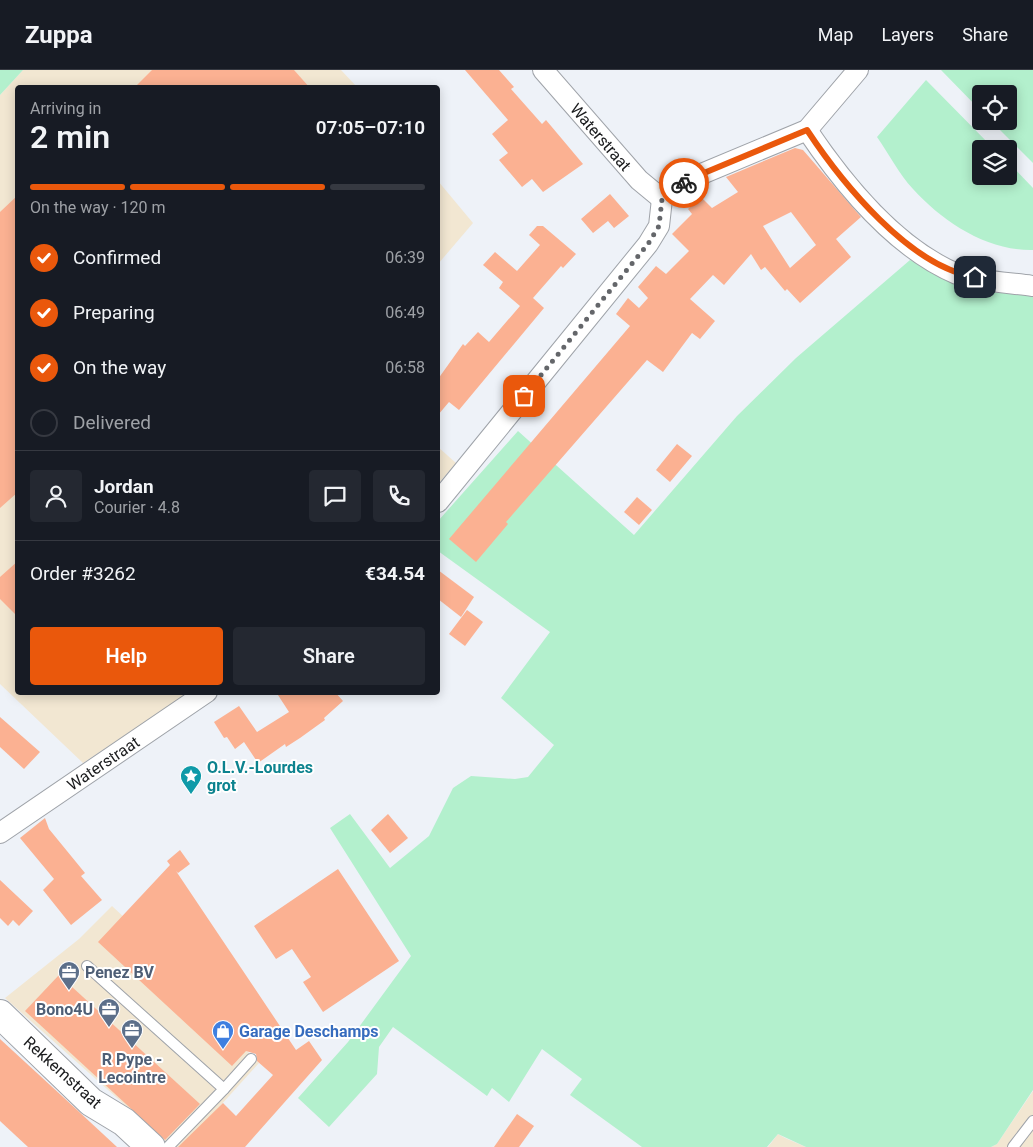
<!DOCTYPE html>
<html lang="en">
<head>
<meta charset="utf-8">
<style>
  :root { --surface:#171b24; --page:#242831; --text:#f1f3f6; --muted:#9ea1a6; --line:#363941; --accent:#ea580c }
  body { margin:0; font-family:Roboto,sans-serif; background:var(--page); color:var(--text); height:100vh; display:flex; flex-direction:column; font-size:19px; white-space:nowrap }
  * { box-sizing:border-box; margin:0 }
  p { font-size:16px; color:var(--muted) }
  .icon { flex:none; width:28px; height:28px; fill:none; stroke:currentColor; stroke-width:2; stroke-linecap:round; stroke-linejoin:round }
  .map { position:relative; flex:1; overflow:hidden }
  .side { position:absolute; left:15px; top:15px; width:425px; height:610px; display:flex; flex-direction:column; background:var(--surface); border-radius:5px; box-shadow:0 2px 12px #0003 }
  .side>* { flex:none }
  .fabs { position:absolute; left:972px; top:15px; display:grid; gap:10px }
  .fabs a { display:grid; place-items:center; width:45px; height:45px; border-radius:5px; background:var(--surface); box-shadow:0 2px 12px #0003; font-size:25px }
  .pin { position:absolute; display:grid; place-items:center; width:42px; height:42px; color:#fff; margin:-21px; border-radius:10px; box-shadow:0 2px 8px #0006 }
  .courier { position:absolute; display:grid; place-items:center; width:50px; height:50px; margin:-25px; border:4px solid #ea580c; border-radius:50%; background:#fff; color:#222; box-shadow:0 1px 6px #0007 }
  .head em { font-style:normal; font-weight:600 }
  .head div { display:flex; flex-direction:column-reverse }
  .head { display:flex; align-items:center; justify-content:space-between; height:85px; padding:0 15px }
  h1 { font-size:32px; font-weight:600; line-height:38px }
  .bar { display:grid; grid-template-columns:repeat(4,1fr); gap:8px 5px; align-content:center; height:60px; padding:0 15px }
  .bar i { height:6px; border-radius:4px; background:var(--line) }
  .bar .selected { background:var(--accent) }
  .bar p { grid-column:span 4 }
  .line { display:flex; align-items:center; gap:12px; padding:0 15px; border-top:1px solid var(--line) }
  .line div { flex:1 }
  .round { display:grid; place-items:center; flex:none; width:52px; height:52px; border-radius:5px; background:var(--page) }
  ol { padding:0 15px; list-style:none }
  li { display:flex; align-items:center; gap:15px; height:55px }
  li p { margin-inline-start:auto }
  li .icon { padding:5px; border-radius:50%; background:var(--accent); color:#fff; stroke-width:4 }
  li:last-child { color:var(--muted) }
  li i { width:28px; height:28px; border:2px solid var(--line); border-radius:50% }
  .primary-button { display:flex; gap:10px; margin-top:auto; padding:10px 15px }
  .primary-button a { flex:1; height:58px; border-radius:5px; background:var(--accent); color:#fff; font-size:20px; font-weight:600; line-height:58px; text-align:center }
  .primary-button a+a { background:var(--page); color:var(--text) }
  header { display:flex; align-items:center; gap:30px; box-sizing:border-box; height:70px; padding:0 25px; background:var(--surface); border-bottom:1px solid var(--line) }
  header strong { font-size:24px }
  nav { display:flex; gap:28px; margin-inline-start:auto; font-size:18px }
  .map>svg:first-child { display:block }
  .industrial { fill:#f2e7d2 }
  .green { fill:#b3f0cd }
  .building { fill:#fbb192; fill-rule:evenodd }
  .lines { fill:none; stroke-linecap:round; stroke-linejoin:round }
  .lane-casing { stroke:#9fa3a9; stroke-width:12 }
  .street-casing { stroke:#9fa3a9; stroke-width:22 }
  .secondary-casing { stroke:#9fa3a9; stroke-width:30 }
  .lane { stroke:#fff; stroke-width:10 }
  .street { stroke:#fff; stroke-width:20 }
  .secondary { stroke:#fff; stroke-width:28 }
  .done { stroke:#64666a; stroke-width:5; stroke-dasharray:0 9 }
  .route { stroke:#ea580c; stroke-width:6 }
  .labels { text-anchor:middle; stroke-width:4; stroke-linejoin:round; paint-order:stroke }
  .street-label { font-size:16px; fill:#1a1b1d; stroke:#fff }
  .culture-label { font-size:16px; font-weight:bold; fill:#0d838f; stroke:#fff; text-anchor:start }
  .service-label { font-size:16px; font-weight:bold; fill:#4e5e75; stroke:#fff; text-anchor:start }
  .shop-label { font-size:16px; font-weight:bold; fill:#366cbe; stroke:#fff; text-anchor:start }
</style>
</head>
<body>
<header>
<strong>Zuppa</strong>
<nav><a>Map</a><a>Layers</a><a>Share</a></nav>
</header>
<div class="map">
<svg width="1033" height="1077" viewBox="0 0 1033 1077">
  <rect width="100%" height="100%" fill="#eef2f8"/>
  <!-- industrial -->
  <g class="industrial">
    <polygon points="23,0 341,0 357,17 18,18 18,622 190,623 83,693 0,614 0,25"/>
    <polygon points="438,111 473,153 438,194"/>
    <polygon points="438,377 456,393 438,414"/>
    <polygon points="112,836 233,949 247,981 259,993 183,1077 172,1077 5,928 79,869"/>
    <polygon points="1033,1021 1033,1077 991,1077 997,1074"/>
    <polygon points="778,1064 785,1068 806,1077 768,1077"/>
  </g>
  <!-- green -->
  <g class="green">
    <polygon points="0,0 23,0 0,25"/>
    <polygon points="941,0 1033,0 1033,93 991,51 1009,51 1009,24 981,24 981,41"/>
    <path d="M926,10L994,79H981V106H1009V93L1033,118V180C987,181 943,152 913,119C899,104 889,84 877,67Z"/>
    <polygon points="910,190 954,213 998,223 1033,224 1033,1020 997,1074 991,1077 806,1077 778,1064 767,1077 642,1077 570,1025 582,1009 542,979 509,1032 492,1018 487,1026 393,957 379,977 377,1004 329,1057 298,1028 348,972 411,886 330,758 350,744 390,798 429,766 453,718 471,706 515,709 528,707 554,675 501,628 550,562 438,481 438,451 518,361 634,465 737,346 796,288"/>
  </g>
  <!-- building -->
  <g class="building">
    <polygon points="152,0 294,0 310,18 134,18"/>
    <polygon points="465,0 499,0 514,17 511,19 542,54 546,50 583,94 543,122 532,109 522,117 499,90 508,83 492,64 508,50"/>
    <path d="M795,78L803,80L861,147L836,169L851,187L800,233L787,219L785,221L765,197L761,200L751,184L724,215L713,205L690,229L715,251L700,269L692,263L663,302L647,290L506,452L508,454L476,492L449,469L630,256L616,244L628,228L639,238L648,228L638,217L656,196L666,204L689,181L672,164L692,144L688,139L701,127L712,138L738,122L726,107ZM791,142L816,175L790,198L763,156Z"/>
    <polygon points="610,124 629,146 614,158 608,151 593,163 581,149"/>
    <polygon points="18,125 18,422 0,438 0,142"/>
    <polygon points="537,156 543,156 576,184 563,198 561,196 533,228 544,238 459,340 449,332 438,345 438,309 463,274 465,276 478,262 489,272 520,236 499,218 503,212 483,195 495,182 517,201 540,175 529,165"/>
    <polygon points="677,374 692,386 670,412 656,400"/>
    <polygon points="637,427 652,440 639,455 624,442"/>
    <polygon points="18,491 18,547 0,529 0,507"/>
    <polygon points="438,500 474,527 461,547 438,529"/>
    <polygon points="467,540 483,552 465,576 449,564"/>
    <polygon points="276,622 335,622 343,631 324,648 325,650 300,668 286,677 285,674 258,693 244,672 235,679 227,667 224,668 214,652 239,636 257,662 289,642"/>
    <polygon points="0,647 40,682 24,699 0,677"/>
    <polygon points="388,744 408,768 390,783 371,760"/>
    <polygon points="45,748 49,759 85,803 81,806 102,830 71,855 43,820 54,809 20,768"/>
    <polygon points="180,780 190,794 178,803 176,801 296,980 309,971 322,990 245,1077 178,1077 223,1033 236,1046 273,1005 257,991 256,984 246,981 232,996 98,872 170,795 167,791"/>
    <polygon points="338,799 399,891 323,942 303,912 311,907 292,879 276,889 254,856"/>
    <polygon points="0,810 33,841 19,856 13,850 8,856 0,848"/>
    <polygon points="59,905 200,1034 165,1070 25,941"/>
    <polygon points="0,969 62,1026 117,1077 28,1077 0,1051"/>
    <polygon points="517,1044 534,1056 519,1077 494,1077"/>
  </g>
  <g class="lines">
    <!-- lane casing -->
    <g class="lane-casing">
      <g id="lane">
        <polyline points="87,896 224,1019 168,1077"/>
        <polyline points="224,1019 251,989"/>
        <polyline points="1013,1077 1033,1051"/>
      </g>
    </g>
    <!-- street casing -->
    <g class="street-casing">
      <g id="street">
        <polyline points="543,0 639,110 662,129"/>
        <path d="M807,60C844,115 895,178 957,204C975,211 1013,213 1033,216"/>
        <polyline points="438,432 648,174 659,156 662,129 692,108 807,60 858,0"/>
        <polyline points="0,763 207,622"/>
      </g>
    </g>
    <!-- secondary casing -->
    <g class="secondary-casing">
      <polyline id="secondary" points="0,944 91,1032 124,1052 151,1077"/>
    </g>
    <!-- lane -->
    <use href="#lane" class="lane"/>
    <!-- street -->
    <use href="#street" class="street"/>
    <!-- secondary -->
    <use href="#secondary" class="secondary"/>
  </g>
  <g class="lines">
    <!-- done -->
    <polyline class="done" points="524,326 648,174 659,156 662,129 684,113"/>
    <!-- route -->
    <path class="route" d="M684,113L692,108L807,60C842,113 910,197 975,207"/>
  </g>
  <!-- icons -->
  <defs>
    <g id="sight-pin" transform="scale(1.125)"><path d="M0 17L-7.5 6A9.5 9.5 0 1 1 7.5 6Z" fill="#0f9aa8" stroke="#fff"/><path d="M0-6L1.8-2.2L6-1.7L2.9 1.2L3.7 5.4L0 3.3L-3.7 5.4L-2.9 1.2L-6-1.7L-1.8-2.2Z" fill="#fff"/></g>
    <g id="office-pin" transform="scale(1.125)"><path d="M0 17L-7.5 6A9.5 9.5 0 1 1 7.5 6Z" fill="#5c6f8a" stroke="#fff"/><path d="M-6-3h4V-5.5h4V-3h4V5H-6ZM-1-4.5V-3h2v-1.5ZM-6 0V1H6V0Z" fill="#fff"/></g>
    <g id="shop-pin" transform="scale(1.125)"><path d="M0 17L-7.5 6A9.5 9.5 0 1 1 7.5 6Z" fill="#3f7fe0" stroke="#fff"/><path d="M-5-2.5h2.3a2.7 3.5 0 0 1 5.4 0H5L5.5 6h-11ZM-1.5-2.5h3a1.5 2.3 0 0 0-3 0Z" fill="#fff"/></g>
  </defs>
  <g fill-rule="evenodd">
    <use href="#sight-pin" x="191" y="706"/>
    <use href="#office-pin" x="69" y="902"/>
    <use href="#office-pin" x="109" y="939"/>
    <use href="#office-pin" x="132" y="960"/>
    <use href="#shop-pin" x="223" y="961"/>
  </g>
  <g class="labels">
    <!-- street labels -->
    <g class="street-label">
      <text transform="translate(601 67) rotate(49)" y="6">Waterstraat</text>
      <text transform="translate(103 693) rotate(-34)" y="6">Waterstraat</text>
      <text transform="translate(63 1002) rotate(42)" y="6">Rekkemstraat</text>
    </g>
    <!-- culture labels -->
    <g class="culture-label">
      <text x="207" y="703">O.L.V.-Lourdes<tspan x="207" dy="18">grot</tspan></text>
    </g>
    <!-- service labels -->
    <g class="service-label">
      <text x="85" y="908">Penez BV</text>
      <text x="93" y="945" text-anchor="end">Bono4U</text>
      <text x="132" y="995" text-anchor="middle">R Pype -<tspan x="132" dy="18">Lecointre</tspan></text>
    </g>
    <!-- shop labels -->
    <g class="shop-label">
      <text x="239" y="967">Garage Deschamps</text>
    </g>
  </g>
</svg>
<div class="fabs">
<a><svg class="icon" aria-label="locate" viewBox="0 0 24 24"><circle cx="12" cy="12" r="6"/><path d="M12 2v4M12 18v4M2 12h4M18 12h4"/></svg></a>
<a><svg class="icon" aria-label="layers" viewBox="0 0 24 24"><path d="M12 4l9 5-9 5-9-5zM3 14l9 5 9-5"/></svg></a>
</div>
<div class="pin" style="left:524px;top:326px;background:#ea580c"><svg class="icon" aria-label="bag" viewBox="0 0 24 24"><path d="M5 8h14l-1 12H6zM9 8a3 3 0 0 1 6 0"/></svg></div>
<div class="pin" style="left:975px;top:207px;background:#1f2937"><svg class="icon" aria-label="home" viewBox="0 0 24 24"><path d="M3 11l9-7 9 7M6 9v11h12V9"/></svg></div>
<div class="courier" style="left:684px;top:113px"><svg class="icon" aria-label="bike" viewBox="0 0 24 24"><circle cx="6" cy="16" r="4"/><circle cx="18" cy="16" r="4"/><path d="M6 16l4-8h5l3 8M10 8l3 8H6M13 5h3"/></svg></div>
<section class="side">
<div class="head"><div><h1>2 min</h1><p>Arriving in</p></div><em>07:05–07:10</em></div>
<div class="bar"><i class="selected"></i><i class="selected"></i><i class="selected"></i><i></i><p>On the way · 120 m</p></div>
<ol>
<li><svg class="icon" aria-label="check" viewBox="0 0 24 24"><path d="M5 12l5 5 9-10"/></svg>Confirmed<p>06:39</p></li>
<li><svg class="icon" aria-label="check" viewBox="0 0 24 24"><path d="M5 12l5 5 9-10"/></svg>Preparing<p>06:49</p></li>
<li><svg class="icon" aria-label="check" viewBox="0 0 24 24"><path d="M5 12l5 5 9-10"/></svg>On the way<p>06:58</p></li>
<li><i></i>Delivered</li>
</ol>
<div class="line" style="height:90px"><a class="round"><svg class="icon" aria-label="person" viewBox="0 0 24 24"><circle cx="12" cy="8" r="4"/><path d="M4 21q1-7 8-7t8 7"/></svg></a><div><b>Jordan</b><p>Courier · 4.8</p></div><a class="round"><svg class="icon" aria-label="chat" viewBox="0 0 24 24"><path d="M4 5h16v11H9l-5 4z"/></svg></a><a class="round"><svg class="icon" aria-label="phone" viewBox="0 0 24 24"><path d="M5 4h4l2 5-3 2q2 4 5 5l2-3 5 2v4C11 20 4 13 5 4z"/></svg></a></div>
<div class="line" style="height:65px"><div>Order #3262</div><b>€34.54</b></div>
<div class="primary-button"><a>Help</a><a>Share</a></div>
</section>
</div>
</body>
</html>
